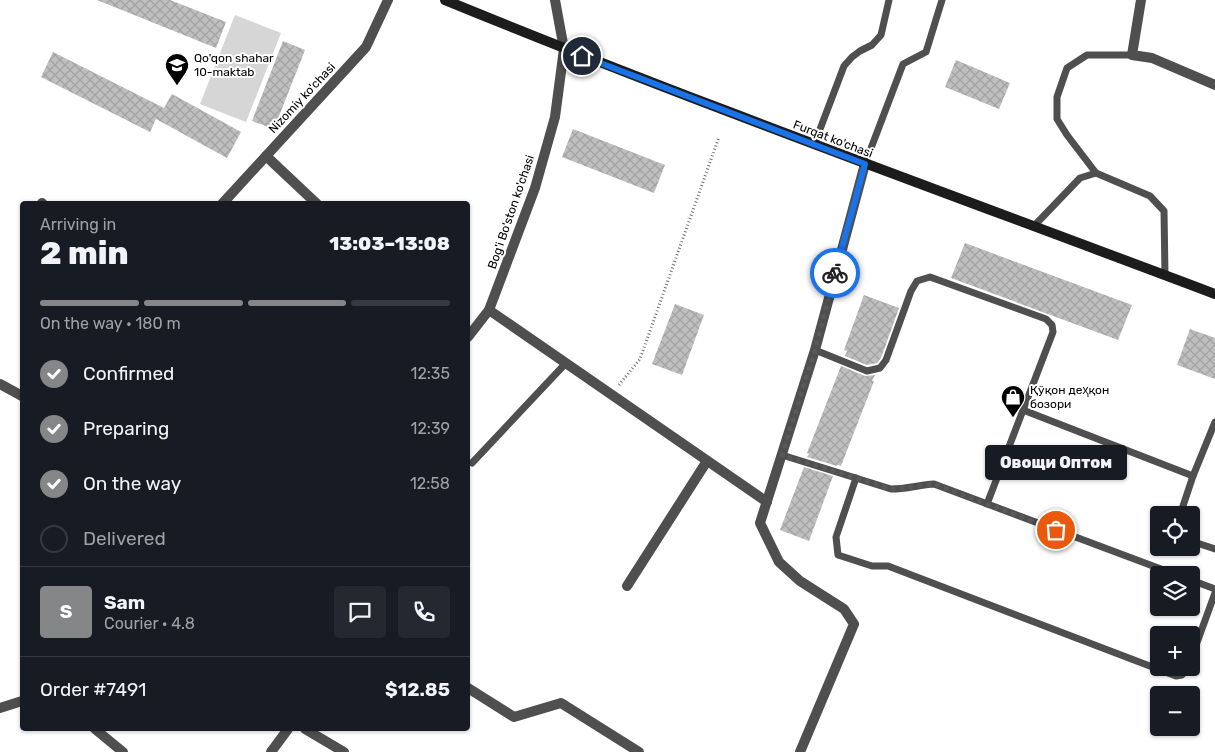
<!DOCTYPE html>
<html lang="en">
<head>
<meta charset="utf-8">
<style>
  :root { --surface:#171b24; --page:#242831; --text:#f1f3f6; --muted:#9ea1a6; --line:#363941; --accent:#858687 }
  body { margin:0; font-family:Rubik,sans-serif; background:var(--page); color:var(--text); height:100vh; display:flex; flex-direction:column; font-size:19px; white-space:nowrap }
  * { box-sizing:border-box; margin:0 }
  p { font-size:16px; color:var(--muted) }
  .icon { flex:none; width:28px; height:28px; fill:none; stroke:currentColor; stroke-width:2; stroke-linecap:round; stroke-linejoin:round }
  .map { position:relative; flex:1; overflow:hidden }
  .panel { position:absolute; left:20px; top:201px; width:450px; height:530px; display:flex; flex-direction:column; background:var(--surface); border-radius:5px; box-shadow:0 1px 4px #0004 }
  .panel>* { flex:none }
  .buttons { position:absolute; left:1150px; top:506px; display:grid; gap:10px }
  .buttons a { display:grid; place-items:center; width:50px; height:50px; border-radius:5px; background:var(--surface); box-shadow:0 1px 4px #0004; font-size:25px }
  .pin { position:absolute; display:grid; place-items:center; width:42px; height:42px; color:#fff; margin:-21px; border:2px solid #fff; border-radius:50%; box-shadow:0 1px 5px #0007 }
  .courier { position:absolute; display:grid; place-items:center; width:50px; height:50px; margin:-25px; border:4px solid #1a73e8; border-radius:50%; background:#fff; color:#222; box-shadow:0 1px 6px #0007 }
  .bubble { position:absolute; height:35px; border-radius:5px; background:var(--surface); box-shadow:0 1px 4px #0004; font-size:16px; font-weight:800; line-height:35px; text-align:center }
  .summary em { font-style:normal; font-weight:800 }
  .summary div { display:flex; flex-direction:column-reverse }
  .summary { display:flex; align-items:center; justify-content:space-between; height:85px; padding:0 20px }
  h1 { font-size:32px; font-weight:800; line-height:38px }
  .bar { display:grid; grid-template-columns:repeat(4,1fr); gap:8px 5px; align-content:center; height:60px; padding:0 20px }
  .bar i { height:6px; border-radius:4px; background:var(--line) }
  .bar .active { background:var(--accent) }
  .bar p { grid-column:span 4 }
  .line { display:flex; align-items:center; gap:12px; padding:0 20px; border-top:1px solid var(--line) }
  .line div { flex:1 }
  .round { display:grid; place-items:center; flex:none; width:52px; height:52px; border-radius:5px; background:var(--page) }
  ol { padding:0 20px; list-style:none }
  li { display:flex; align-items:center; gap:15px; height:55px }
  li p { margin-inline-start:auto }
  li .icon { padding:5px; border-radius:50%; background:var(--accent); color:#fff; stroke-width:4 }
  li:last-child { color:var(--muted) }
  li i { width:28px; height:28px; border:2px solid var(--line); border-radius:50% }
  .map>svg:first-child { display:block }
  .garden { fill:#d6d6d6 }
  .building { fill:url(#building-cross-hatch) }
  .lines { fill:none; stroke-linecap:round; stroke-linejoin:round }
  .path { stroke:#717171; stroke-width:3; stroke-dasharray:1 2.5; stroke-linecap:butt }
  .lane { stroke:#4f4f4f; stroke-width:7 }
  .street { stroke:#4f4f4f; stroke-width:10 }
  .secondary { stroke:#1c1c1c; stroke-width:10 }
  .done { stroke:#595959; stroke-width:5; stroke-dasharray:0 9 }
  .route { stroke:#1a73e8; stroke-width:6 }
  .labels { text-anchor:middle; stroke-width:4; stroke-linejoin:round; paint-order:stroke }
  .poi-label { font-size:12px; fill:#000; stroke:#fff; text-anchor:start }
  .street-label { font-size:12px; fill:#000; stroke:#fff }
</style>
</head>
<body>
<div class="map">
<svg width="1215" height="752" viewBox="0 0 1215 752">
  <defs>
    <pattern id="building-cross-hatch" width="8" height="8" patternUnits="userSpaceOnUse" patternTransform="scale(1.25)"><rect width="8" height="8" fill="#bfbfbf"/><path d="M0 0l8 8M0 8l8-8" fill="none" stroke="#a2a2a2"/></pattern>
  </defs>
  <rect width="100%" height="100%" fill="#fff"/>
  <!-- garden -->
  <polygon class="garden" points="235,15 281,33 246,122 200,104"/>
  <!-- building -->
  <g class="building">
    <polygon points="97,0 170,0 226,22 216,48"/>
    <polygon points="283,41 305,50 274,129 252,121"/>
    <polygon points="53,52 164,108 172,94 241,132 227,158 156,119 150,132 41,77"/>
    <polygon points="956,60 1010,83 999,109 945,87"/>
    <polygon points="573,129 665,165 654,193 562,157"/>
    <polygon points="965,243 1132,305 1118,340 951,278"/>
    <polygon points="864,295 899,308 881,358 877,363 867,365 845,356 847,351 844,350"/>
    <polygon points="675,304 704,315 682,375 652,364"/>
    <polygon points="1190,329 1215,338 1215,379 1177,365"/>
    <polygon points="841,366 865,376 875,375 872,381 874,381 841,466 837,465 837,466 807,457 809,454 807,453"/>
    <polygon points="804,467 833,476 809,541 780,530"/>
  </g>
  <g class="lines">
    <!-- path -->
    <polyline class="path" points="619,385 640,359 719,137"/>
    <!-- lane -->
    <g class="lane">
      <polyline points="814,145 844,66 852,57 860,51 872,45 881,35 889,0"/>
      <polyline points="865,164 903,64 926,52 942,0"/>
      <polyline points="1096,173 1067,135 1057,119 1057,97 1067,68 1087,55 1132,55"/>
      <polyline points="1034,226 1080,178 1096,173 1150,196 1164,211 1165,275"/>
      <polyline points="815,350 867,371 880,368 886,360 911,291 917,281 930,277 1046,319 1052,325 1053,332 987,504"/>
      <polyline points="1023,410 1193,476"/>
      <path d="M782,455L891,489C906,489 919,485 934,484L1177,575"/>
      <polyline points="472,463 566,363"/>
      <polyline points="856,478 836,537 838,555 872,566 888,566 1176,676 1182,675 1188,668"/>
      <polyline points="1180,515 1193,476 1215,422"/>
      <polyline points="1191,541 1215,549"/>
      <polyline points="1191,580 1215,589"/>
      <polyline points="1191,659 1215,593"/>
    </g>
    <!-- street -->
    <g class="street">
      <polyline points="1141,0 1132,55 1152,58 1215,85"/>
      <polyline points="266,156 317,204"/>
      <polyline points="42,203 43,204"/>
      <polyline points="222,204 366,47 388,0"/>
      <polyline points="489,310 767,502"/>
      <polyline points="468,337 489,310 535,188 555,117 564,49 555,0"/>
      <polyline points="0,384 22,396"/>
      <polyline points="627,586 707,461"/>
      <polyline points="468,688 514,717 561,703 639,752"/>
      <polyline points="0,708 22,701"/>
      <polyline points="95,729 123,752"/>
      <polyline points="305,729 344,752"/>
      <polyline points="271,752 288,729"/>
      <polyline points="800,752 854,624 844,609 800,581 779,562 760,523 815,350 865,164"/>
    </g>
    <!-- secondary -->
    <path class="secondary" d="M445,0C699,104 958,197 1215,294"/>
  </g>
  <g class="lines">
    <!-- done -->
    <path class="done" d="M835,273L815,350L782,455L891,489C906,489 919,485 934,484L1056,530"/>
    <!-- route -->
    <polyline class="route" points="582,56 865,164 835,273"/>
  </g>
  <!-- icons -->
  <defs>
    <g id="school-pin" transform="scale(1.25)"><path d="M0 17L-7.5 6A9.5 9.5 0 1 1 7.5 6Z" fill="#000" stroke="#fff"/><path d="M0-5L7-2L0 1L-7-2ZM-4 1L0 2.5L4 1V4Q0 6-4 4Z" fill="#fff"/></g>
    <g id="shop-pin" transform="scale(1.25)"><path d="M0 17L-7.5 6A9.5 9.5 0 1 1 7.5 6Z" fill="#000" stroke="#fff"/><path d="M-5-2.5h2.3a2.7 3.5 0 0 1 5.4 0H5L5.5 6h-11ZM-1.5-2.5h3a1.5 2.3 0 0 0-3 0Z" fill="#fff"/></g>
  </defs>
  <g fill-rule="evenodd">
    <use href="#school-pin" x="177" y="65"/>
    <use href="#shop-pin" x="1013" y="397"/>
  </g>
  <g class="labels">
    <!-- poi labels -->
    <g class="poi-label">
      <text x="194" y="62">Qo'qon shahar<tspan x="194" dy="14">10-maktab</tspan></text>
      <text x="1030" y="394">Қўқон деҳқон<tspan x="1030" dy="14">бозори</tspan></text>
    </g>
    <!-- street labels -->
    <g class="street-label">
      <text transform="translate(302 98) rotate(-47)" y="4">Nizomiy ko'chasi</text>
      <text transform="translate(833 139) rotate(21)" y="4">Furqat ko'chasi</text>
      <text transform="translate(511 212) rotate(-71)" y="4">Bog'i Bo'ston ko'chasi</text>
    </g>
  </g>
</svg>
<div class="buttons">
<a><svg class="icon" aria-label="locate" viewBox="0 0 24 24"><circle cx="12" cy="12" r="6"/><path d="M12 2v4M12 18v4M2 12h4M18 12h4"/></svg></a>
<a><svg class="icon" aria-label="layers" viewBox="0 0 24 24"><path d="M12 4l9 5-9 5-9-5zM3 14l9 5 9-5"/></svg></a>
<a>+</a>
<a>−</a>
</div>
<div class="pin" style="left:1056px;top:530px;background:#ea580c"><svg class="icon" aria-label="bag" viewBox="0 0 24 24"><path d="M5 8h14l-1 12H6zM9 8a3 3 0 0 1 6 0"/></svg></div>
<div class="pin" style="left:582px;top:56px;background:#1f2937"><svg class="icon" aria-label="home" viewBox="0 0 24 24"><path d="M3 11l9-7 9 7M6 9v11h12V9"/></svg></div>
<div class="courier" style="left:835px;top:273px"><svg class="icon" aria-label="bike" viewBox="0 0 24 24"><circle cx="6" cy="16" r="4"/><circle cx="18" cy="16" r="4"/><path d="M6 16l4-8h5l3 8M10 8l3 8H6M13 5h3"/></svg></div>
<div class="bubble" style="left:985px;top:445px;width:142px">Овощи Оптом</div>
<section class="panel">
<div class="summary"><div><h1>2 min</h1><p>Arriving in</p></div><em>13:03–13:08</em></div>
<div class="bar"><i class="active"></i><i class="active"></i><i class="active"></i><i></i><p>On the way · 180 m</p></div>
<ol>
<li><svg class="icon" aria-label="check" viewBox="0 0 24 24"><path d="M5 12l5 5 9-10"/></svg>Confirmed<p>12:35</p></li>
<li><svg class="icon" aria-label="check" viewBox="0 0 24 24"><path d="M5 12l5 5 9-10"/></svg>Preparing<p>12:39</p></li>
<li><svg class="icon" aria-label="check" viewBox="0 0 24 24"><path d="M5 12l5 5 9-10"/></svg>On the way<p>12:58</p></li>
<li><i></i>Delivered</li>
</ol>
<div class="line" style="height:90px"><b class="round" style="background:var(--accent);color:#fff">S</b><div><b>Sam</b><p>Courier · 4.8</p></div><a class="round"><svg class="icon" aria-label="chat" viewBox="0 0 24 24"><path d="M4 5h16v11H9l-5 4z"/></svg></a><a class="round"><svg class="icon" aria-label="phone" viewBox="0 0 24 24"><path d="M5 4h4l2 5-3 2q2 4 5 5l2-3 5 2v4C11 20 4 13 5 4z"/></svg></a></div>
<div class="line" style="height:65px"><div>Order #7491</div><b>$12.85</b></div>
</section>
</div>
</body>
</html>
